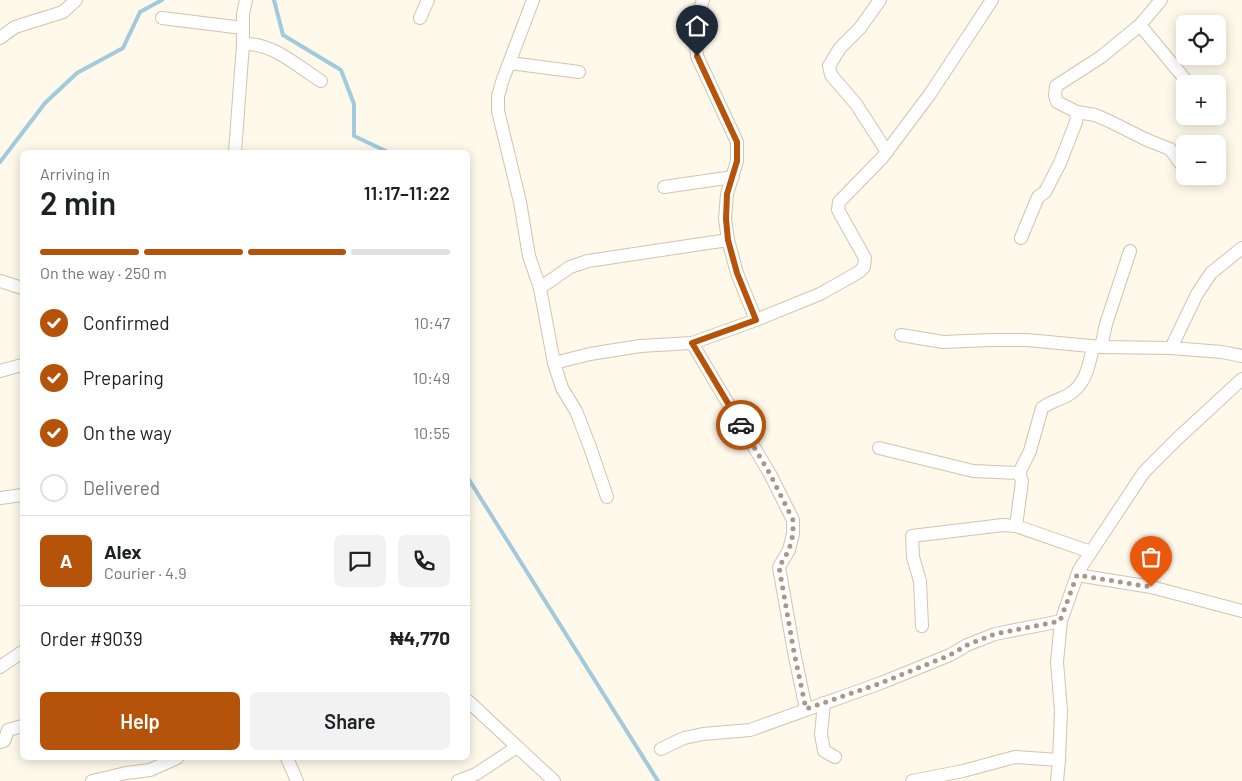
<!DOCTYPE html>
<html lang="en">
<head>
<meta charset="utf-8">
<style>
  :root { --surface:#fff; --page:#f2f2f2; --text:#202124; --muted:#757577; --line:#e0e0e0; --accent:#b45309 }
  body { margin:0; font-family:Barlow,sans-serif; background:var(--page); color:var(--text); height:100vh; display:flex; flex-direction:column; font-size:19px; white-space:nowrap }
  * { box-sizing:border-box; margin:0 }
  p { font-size:16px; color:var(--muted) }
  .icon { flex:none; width:28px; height:28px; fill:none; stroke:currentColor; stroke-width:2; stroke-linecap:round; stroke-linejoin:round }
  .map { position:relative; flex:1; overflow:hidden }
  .sheet { position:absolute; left:20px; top:150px; width:450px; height:610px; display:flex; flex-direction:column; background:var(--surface); border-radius:8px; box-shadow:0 2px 12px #0003 }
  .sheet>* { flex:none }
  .controls { position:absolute; left:1176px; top:15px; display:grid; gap:10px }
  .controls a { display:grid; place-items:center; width:50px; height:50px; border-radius:8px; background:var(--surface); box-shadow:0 2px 12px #0003; font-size:25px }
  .pin { position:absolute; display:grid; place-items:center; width:42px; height:42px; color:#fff; margin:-51px -21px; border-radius:50% 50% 50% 0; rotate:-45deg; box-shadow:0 0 5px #0007 }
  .pin .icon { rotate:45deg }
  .courier { position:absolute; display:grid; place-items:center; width:50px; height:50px; margin:-25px; border:4px solid #b45309; border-radius:50%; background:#fff; color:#222; box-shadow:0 1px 6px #0007 }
  .headline em { font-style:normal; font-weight:600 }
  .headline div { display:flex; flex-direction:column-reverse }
  .headline { display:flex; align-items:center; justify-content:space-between; height:85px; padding:0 20px }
  h1 { font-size:32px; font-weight:600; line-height:38px }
  .bar { display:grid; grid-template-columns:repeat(4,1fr); gap:8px 5px; align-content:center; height:60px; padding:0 20px }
  .bar i { height:6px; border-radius:4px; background:var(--line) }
  .bar .selected { background:var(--accent) }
  .bar p { grid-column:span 4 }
  .line { display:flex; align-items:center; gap:12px; padding:0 20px; border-top:1px solid var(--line) }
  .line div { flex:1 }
  .round { display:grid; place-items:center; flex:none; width:52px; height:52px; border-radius:8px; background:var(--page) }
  ol { padding:0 20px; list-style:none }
  li { display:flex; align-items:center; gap:15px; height:55px }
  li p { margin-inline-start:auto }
  li .icon { padding:5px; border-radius:50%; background:var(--accent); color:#fff; stroke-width:4 }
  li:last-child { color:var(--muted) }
  li i { width:28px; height:28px; border:2px solid var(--line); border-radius:50% }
  .action { display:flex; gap:10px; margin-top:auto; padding:10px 20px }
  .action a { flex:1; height:58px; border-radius:8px; background:var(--accent); color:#fff; font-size:20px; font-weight:600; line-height:58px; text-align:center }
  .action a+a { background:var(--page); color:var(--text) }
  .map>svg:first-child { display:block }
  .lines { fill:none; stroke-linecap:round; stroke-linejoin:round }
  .stream { stroke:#a2c9dc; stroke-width:4 }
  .minor-casing { stroke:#d2c3ae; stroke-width:14 }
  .minor { stroke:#fff; stroke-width:12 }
  .done { stroke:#a99883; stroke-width:5; stroke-dasharray:0 9 }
  .route { stroke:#b45309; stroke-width:6 }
</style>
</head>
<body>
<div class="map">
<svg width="1242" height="781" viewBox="0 0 1242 781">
  <rect width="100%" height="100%" fill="#fef9ea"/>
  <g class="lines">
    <!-- stream -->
    <g class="stream">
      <polyline points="274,0 283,35 341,70 354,104 354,136 388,152"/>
      <polyline points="0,162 45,103 77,73 123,48 140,12 162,0"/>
      <polyline points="468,478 658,781"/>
    </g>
    <!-- minor casing -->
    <g class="minor-casing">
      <g id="minor">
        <polyline points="533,0 503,79 498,96 498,111 520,202 529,256 540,288 554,363 562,388 576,411 590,447 607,497"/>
        <polyline points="880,0 860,28 840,48 829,66 831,75 856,104 887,152"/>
        <polyline points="162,18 243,28"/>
        <polyline points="420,18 428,0"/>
        <polyline points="1140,25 1189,84"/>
        <polyline points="0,38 15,27 63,12 76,0"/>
        <path d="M243,44C272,42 297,66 321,81"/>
        <polyline points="510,63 579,72"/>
        <polyline points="1077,112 1095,115 1109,121 1147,140 1170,149 1183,167"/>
        <polyline points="235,152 243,44 243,14 246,0"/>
        <polyline points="664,187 733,177"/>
        <polyline points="1021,238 1038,197 1045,192 1060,163 1076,122 1077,112 1057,102 1055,95 1056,86 1101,57 1140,25 1161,0"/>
        <polyline points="0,281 22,288"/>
        <polyline points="540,288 570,267 588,261 728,240"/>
        <polyline points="756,320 820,294 859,272 864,267 865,258 838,210 839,202 882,158 930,94 992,0"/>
        <polyline points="901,335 943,342 990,340 1027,340 1101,347 1171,348 1222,352 1242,356"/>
        <polyline points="692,343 770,474 793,520 793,534 789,550 779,567 794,652 806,709"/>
        <polyline points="1101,347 1106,324 1130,251"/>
        <polyline points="1171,348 1197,294 1211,273 1242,248"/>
        <polyline points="554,363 590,354 640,346 692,343 756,320 737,273 728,240 725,219 727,194 737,161 737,142 697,56 694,27 703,0"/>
        <polyline points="0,371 22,365"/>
        <polyline points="879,448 973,471 1019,473 1022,481 1016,526"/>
        <path d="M1019,473L1030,451L1042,408C1050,402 1059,400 1068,395C1086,385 1089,365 1093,347"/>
        <polyline points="0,498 22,495"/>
        <polyline points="1077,575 1151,587 1242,611"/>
        <polyline points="922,626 920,581 913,557 912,536 1003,525 1016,526 1091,552"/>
        <polyline points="0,667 22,652"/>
        <polyline points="468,701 554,781"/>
        <polyline points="824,703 821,734 824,751 835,757"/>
        <polyline points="0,742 4,741 8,730 22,726"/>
        <polyline points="661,749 684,738 703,734 750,730 881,683 950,655 967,645 995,634 1061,621"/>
        <polyline points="287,758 297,781"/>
        <polyline points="92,781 126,773 150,770 177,758"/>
        <polyline points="458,781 476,774 517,747"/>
        <polyline points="912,781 963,771 1015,757 1059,760"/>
        <polyline points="1057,781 1059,760 1061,711 1057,662 1061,621 1079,570 1144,472 1177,439 1242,379"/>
      </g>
    </g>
    <!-- minor -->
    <use href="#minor" class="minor"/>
  </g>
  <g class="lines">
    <!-- done -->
    <polyline class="done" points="741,425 770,474 793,520 793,534 789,550 779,567 794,652 806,709 881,683 950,655 967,645 995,634 1060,621 1077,575 1151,587"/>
    <!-- route -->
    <polyline class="route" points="697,56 737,142 737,161 727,194 726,219 728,240 737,273 756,320 692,343 741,425"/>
  </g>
</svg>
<div class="controls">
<a><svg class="icon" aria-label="locate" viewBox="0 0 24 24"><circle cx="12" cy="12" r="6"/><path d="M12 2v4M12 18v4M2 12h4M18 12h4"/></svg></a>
<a>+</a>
<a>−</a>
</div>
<div class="pin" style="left:1151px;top:587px;background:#ea580c"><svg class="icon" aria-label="bag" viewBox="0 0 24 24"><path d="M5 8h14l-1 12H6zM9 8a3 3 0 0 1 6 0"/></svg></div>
<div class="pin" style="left:697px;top:56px;background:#1f2937"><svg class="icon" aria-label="home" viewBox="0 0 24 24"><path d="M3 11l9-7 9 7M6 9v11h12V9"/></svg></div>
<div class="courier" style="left:741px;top:425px"><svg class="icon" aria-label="car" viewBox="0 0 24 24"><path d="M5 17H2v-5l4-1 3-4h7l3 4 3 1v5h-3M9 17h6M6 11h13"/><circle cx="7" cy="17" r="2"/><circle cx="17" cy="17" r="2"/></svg></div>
<section class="sheet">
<div class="headline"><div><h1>2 min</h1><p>Arriving in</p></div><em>11:17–11:22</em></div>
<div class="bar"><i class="selected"></i><i class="selected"></i><i class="selected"></i><i></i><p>On the way · 250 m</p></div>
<ol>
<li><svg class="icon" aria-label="check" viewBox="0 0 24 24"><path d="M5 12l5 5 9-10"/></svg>Confirmed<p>10:47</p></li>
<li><svg class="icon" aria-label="check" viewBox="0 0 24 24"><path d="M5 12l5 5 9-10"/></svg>Preparing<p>10:49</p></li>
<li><svg class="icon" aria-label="check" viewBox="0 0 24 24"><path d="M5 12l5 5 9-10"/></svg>On the way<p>10:55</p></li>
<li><i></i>Delivered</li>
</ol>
<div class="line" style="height:90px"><b class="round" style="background:var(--accent);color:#fff">A</b><div><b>Alex</b><p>Courier · 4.9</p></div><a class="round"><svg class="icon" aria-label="chat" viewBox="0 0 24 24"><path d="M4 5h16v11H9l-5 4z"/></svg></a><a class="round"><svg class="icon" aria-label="phone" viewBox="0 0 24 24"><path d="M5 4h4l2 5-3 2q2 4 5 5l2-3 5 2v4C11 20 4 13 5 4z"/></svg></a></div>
<div class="line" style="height:65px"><div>Order #9039</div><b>₦4,770</b></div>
<div class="action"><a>Help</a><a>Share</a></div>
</section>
</div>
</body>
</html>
